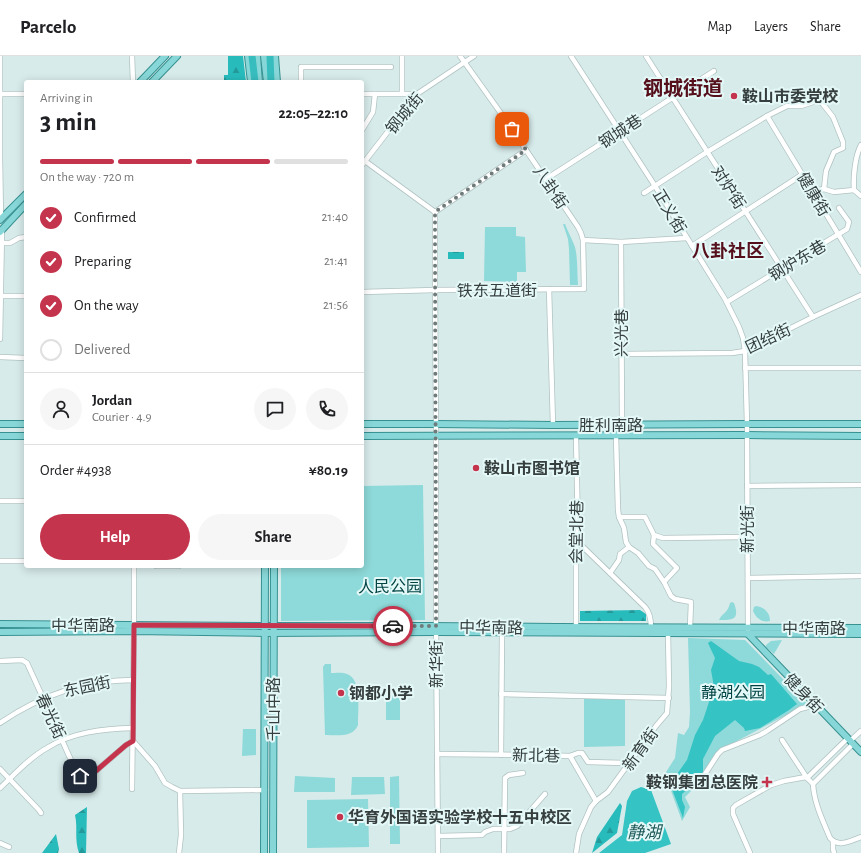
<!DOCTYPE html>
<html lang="en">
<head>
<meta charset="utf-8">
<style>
  :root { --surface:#fff; --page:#f6f6f6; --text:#202124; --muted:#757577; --line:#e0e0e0; --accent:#c4344d }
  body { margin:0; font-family:"Alegreya Sans","Noto Sans SC",sans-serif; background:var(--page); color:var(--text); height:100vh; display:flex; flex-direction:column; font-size:15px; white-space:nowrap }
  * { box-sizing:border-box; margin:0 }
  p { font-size:13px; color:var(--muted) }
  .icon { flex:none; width:22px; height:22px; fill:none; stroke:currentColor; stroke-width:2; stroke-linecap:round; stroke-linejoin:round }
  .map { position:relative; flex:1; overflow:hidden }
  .panel { position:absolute; left:24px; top:24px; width:340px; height:488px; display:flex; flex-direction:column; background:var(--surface); border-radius:4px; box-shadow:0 2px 10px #0003 }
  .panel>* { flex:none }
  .pin { position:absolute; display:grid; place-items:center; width:34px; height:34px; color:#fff; margin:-17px; border-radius:8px; box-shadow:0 2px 6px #0006 }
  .courier { position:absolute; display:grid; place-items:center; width:40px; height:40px; margin:-20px; border:3px solid #c4344d; border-radius:50%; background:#fff; color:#222; box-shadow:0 1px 5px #0007 }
  .head em { font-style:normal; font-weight:700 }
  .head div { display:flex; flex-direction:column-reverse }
  .head { display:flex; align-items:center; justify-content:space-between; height:68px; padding:0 16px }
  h1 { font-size:26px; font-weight:700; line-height:30px }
  .bar { display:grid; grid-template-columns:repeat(4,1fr); gap:6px 4px; align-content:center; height:48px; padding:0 16px }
  .bar i { height:5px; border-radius:3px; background:var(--line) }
  .bar .active { background:var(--accent) }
  .bar p { grid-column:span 4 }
  .line { display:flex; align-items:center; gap:10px; padding:0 16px; border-top:1px solid var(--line) }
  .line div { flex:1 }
  .round { display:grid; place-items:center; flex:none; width:42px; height:42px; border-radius:21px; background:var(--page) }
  ol { padding:0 16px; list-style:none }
  li { display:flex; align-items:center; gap:12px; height:44px }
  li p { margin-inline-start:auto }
  li .icon { padding:4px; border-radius:50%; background:var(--accent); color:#fff; stroke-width:4 }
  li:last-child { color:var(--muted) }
  li i { width:22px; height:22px; border:2px solid var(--line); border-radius:50% }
  .cta { display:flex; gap:8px; margin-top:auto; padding:8px 16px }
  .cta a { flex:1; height:46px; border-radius:24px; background:var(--accent); color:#fff; font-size:16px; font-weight:700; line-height:46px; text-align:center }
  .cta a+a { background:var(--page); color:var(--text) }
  header { display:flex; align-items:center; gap:24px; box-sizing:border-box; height:56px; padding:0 20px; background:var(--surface); border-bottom:1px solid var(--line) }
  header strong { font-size:19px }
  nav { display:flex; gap:22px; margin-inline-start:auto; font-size:14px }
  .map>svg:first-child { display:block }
  .green { fill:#8ed9d9 }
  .forest { fill:url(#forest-firs) }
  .water { fill:#35c3c4 }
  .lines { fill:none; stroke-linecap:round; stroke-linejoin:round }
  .minor-casing { stroke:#b0c3c2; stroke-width:6 }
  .major-casing { stroke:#379191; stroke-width:8 }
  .highway-casing { stroke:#379191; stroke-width:9 }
  .minor { stroke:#fff; stroke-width:4.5 }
  .major { stroke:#88d7d8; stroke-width:6 }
  .highway { stroke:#38bdbe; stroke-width:7 }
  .done { stroke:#6e7b7a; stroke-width:4; stroke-dasharray:0 7.2 }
  .route { stroke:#c4344d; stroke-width:5 }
  .poi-dot { fill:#c4344d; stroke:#e4f8f8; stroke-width:1.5 }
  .labels { text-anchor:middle; stroke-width:4; stroke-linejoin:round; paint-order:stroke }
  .poi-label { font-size:16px; font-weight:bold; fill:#363e3e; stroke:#e4f8f8; text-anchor:start }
  .street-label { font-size:16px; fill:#363e3e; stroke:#e4f8f8 }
  .park-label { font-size:16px; fill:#024343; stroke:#e4f8f8 }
  .water-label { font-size:17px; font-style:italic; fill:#1f5858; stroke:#e4f8f8 }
  .quarter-label { font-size:18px; font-weight:bold; fill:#55101c; stroke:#e4f8f8 }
  .district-label { font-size:20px; font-weight:bold; fill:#55101c; stroke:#e4f8f8 }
</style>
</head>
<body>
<header>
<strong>Parcelo</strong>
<nav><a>Map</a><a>Layers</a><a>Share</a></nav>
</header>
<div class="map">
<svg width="861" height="797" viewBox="0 0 861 797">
  <defs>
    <pattern id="forest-firs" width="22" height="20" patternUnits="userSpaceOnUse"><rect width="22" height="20" fill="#28bbbc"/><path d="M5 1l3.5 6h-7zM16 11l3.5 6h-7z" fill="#23999a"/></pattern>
  </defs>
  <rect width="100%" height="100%" fill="#d7ebea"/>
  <!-- green -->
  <g class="green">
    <path d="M563,168H565C568,176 572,183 575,191C578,203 577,217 578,229H570L569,193L568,183Z"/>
    <polygon points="485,171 516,171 516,180 525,181 526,216 517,216 517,226 484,225"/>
    <polygon points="423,429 425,564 281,565 281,510 362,510 362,430"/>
    <path d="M732,546L734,547C740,564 733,564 719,564C722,557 728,557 730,547Z"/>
    <path d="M756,550C764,551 770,557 770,565C762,567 756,562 753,555L754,551Z"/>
    <polygon points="688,582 745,584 807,648 718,695 695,731 685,741 690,751 682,765 670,732 661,724 675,702 678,677 684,679 689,671 690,656"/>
    <polygon points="782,584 774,598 766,591 766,589 771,585"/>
    <path d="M325,608H331V617C335,617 343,616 347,618C362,623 358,655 358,669C353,682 336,679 325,679L323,611Z"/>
    <rect x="386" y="639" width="14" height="25"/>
    <polygon points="625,642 625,690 584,691 584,643"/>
    <polygon points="243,673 256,673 256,699 242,700"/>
    <polygon points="295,720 335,722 335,736 294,736"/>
    <polygon points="399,720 400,788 390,788 390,721"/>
    <polygon points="352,721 384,721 385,738 351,739"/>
    <polygon points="368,743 369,791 307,792 307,744"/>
  </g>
  <!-- forest -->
  <g class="forest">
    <polygon points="228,0 243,0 246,26 224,26 224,19 228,19"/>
    <rect x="448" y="196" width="16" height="7"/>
    <polygon points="640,554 646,558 646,565 580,565 580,555"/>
    <polygon points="620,747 622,750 617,777 592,797 597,781"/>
    <path d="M87,751L86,797H79C74,783 78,772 75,759Z"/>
    <polygon points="56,778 59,793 58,797 42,797"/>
  </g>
  <!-- water -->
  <g class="water">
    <polygon points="711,585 739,605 752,608 759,611 768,619 771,618 797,648 789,654 760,672 745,675 744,672 735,664 715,680 703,703 703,719 682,738 682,744 685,751 683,762 670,728 687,704 695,679 703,664 714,631 711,614 715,602 708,587"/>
    <polygon points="641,731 651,734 671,788 645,797 599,797 622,779 627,745 632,735"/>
  </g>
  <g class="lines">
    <!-- minor casing -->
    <g class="minor-casing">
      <g id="minor">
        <polyline points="0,0 0,103 1,163"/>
        <polyline points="132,0 133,26"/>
        <polyline points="402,0 402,37"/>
        <polyline points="571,0 655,130 725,243 739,271 743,282 745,295 747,368 748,574"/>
        <polyline points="646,0 813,261"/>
        <polyline points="301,26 301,11 391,11"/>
        <polyline points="0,38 26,38"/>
        <polyline points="362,38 417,38"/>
        <polyline points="767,60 861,216"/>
        <polyline points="362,74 373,56 375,38"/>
        <polyline points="363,105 365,105 435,156"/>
        <polyline points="362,109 417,38 474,0"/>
        <polyline points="546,123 714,15"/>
        <polyline points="854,134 861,140"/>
        <path d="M813,135L824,133L834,136L854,134C853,121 855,100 861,89"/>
        <polyline points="644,137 707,96 767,60 787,50 801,50 816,45 822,47 833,61 843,86 843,92 834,96 826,115 824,133"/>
        <polyline points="435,156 435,234 436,368 436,570 438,797"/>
        <polyline points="435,156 526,94"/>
        <polyline points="583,184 621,186 687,182"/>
        <polyline points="621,186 622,369"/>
        <polyline points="1,187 10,187 19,182 26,181"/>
        <polyline points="692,190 803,118"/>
        <polyline points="549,233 553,369"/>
        <polyline points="362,236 435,234 584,233 583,184 581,177 578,171 505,63 460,0"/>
        <polyline points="0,240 26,240"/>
        <polyline points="727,246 847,173 849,166 839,152"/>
        <polyline points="0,283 2,174 0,174"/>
        <polyline points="621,298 732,297 745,295 813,261 861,239"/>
        <polyline points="0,301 26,302"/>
        <polyline points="745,312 861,312"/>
        <polyline points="576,380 578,475 576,497 576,571"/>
        <polyline points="616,380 618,454 619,461 624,472 626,486 629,491 638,497 649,510 655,513 664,526 671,540 675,543 691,546 690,571"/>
        <polyline points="747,430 861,429"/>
        <polyline points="0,445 26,445"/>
        <polyline points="619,461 645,461 654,479 663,482 747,481"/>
        <polyline points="654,479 653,488 677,512 664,526"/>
        <path d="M577,484L583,491L645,551C650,557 651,563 651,571"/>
        <polyline points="0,505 26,505"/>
        <polyline points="156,510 179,510"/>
        <polyline points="610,517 619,504 620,498 629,491"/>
        <polyline points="748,522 861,520"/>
        <polyline points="0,605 22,604 27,607 43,642 75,713 79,720 83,723 90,720 126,689 133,685 155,710 165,727 172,731 180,735 265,734"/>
        <polyline points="501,638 669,642"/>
        <path d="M0,667C41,639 84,624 133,624"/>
        <path d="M782,684L807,722L813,728C814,747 823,765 830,782C839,792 850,785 861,781"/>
        <polyline points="850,685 861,675"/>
        <polyline points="437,698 535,699 570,700 578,697 582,697 588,706 625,707 630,706"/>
        <polyline points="501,699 502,576"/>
        <polyline points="570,700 596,745"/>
        <polyline points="0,713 39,754 41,757"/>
        <polyline points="807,722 848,682"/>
        <polyline points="813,728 853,688"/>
        <polyline points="698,729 718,698 722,694 760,679 767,675 800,653 815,649"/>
        <path d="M0,732C15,718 29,702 47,692C72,676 103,673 133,672"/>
        <polyline points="132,733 134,569 134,510"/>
        <polyline points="438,780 482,779 485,776 493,773 510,773 517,770 545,738"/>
        <polyline points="833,786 833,793 834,797"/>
        <polyline points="0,787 9,791"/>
        <polyline points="179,797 181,779 180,735"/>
        <polyline points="504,797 505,722 509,719 523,717"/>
        <polyline points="576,797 579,778 591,751 596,745 608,736 656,670 667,657 669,630 668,577"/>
        <polyline points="750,797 733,758 733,752 736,749 771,729 784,725 806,721"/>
      </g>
    </g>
    <!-- major casing -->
    <g class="major-casing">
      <g id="major">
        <polyline points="248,0 251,26"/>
        <polyline points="257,0 259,26"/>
        <polyline points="264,0 267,26"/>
        <polyline points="275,0 277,26"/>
        <polyline points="140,26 165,0"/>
        <polyline points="152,26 177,0"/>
        <polyline points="0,164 26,138"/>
        <polyline points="0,176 26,148"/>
        <polyline points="0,368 26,368"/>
        <polyline points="362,368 436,368 553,369 747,368 861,368"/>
        <polyline points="0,380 26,380"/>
        <polyline points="362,380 747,379 861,380"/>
        <polyline points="0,568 265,570 429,570 556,571 861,572"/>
        <polyline points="0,576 134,575 265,577 436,576 861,578"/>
        <polyline points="748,578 861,696"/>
        <polyline points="264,797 265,510"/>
        <polyline points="273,797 274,510"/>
      </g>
    </g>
    <!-- highway casing -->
    <g class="highway-casing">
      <g id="highway">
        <polyline points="252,0 255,26"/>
        <polyline points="270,0 271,26"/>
      </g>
    </g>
    <!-- minor -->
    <use href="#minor" class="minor"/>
    <!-- major -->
    <use href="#major" class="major"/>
    <!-- highway -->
    <use href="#highway" class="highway"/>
  </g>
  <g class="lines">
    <!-- done -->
    <path class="done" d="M393,570H436C436,432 435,294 435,156L526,94L512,73"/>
    <!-- route -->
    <polyline class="route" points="80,720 83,722 90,720 126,689 133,685 134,569 393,570"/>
  </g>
  <!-- markers -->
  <g class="poi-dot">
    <circle cx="734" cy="40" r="4"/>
    <circle cx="476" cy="412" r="4"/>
    <circle cx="341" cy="637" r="4"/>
    <path d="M765 720h4v4h4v4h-4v4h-4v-4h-4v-4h4z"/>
    <circle cx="340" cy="761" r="4"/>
  </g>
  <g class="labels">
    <!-- poi labels -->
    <g class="poi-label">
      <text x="742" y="46">鞍山市委党校</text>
      <text x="484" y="418">鞍山市图书馆</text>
      <text x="349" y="643">钢都小学</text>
      <text x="758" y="732" text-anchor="end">鞍钢集团总医院</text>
      <text x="348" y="767">华育外国语实验学校十五中校区</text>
    </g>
    <!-- street labels -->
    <g class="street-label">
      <text transform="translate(404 57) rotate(-50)" y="6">钢城街</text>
      <text transform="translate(620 75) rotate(-33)" y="6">钢城巷</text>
      <text transform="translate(551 131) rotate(56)" y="6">八卦街</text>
      <text transform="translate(729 131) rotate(57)" y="6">对炉街</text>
      <text transform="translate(814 138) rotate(59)" y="6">健康街</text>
      <text transform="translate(670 155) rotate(59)" y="6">正义街</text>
      <text transform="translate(797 204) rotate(-31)" y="6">钢炉东巷</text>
      <text x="497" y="240">铁东五道街</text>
      <text transform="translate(621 277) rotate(-90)" y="6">兴光巷</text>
      <text transform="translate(768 282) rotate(-25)" y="6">团结街</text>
      <text x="611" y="375">胜利南路</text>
      <text transform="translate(747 473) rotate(-90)" y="6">新光街</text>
      <text transform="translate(576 476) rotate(-89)" y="6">会堂北巷</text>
      <text x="83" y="575">中华南路</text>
      <text transform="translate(491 571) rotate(1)" y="6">中华南路</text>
      <text x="814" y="578">中华南路</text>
      <text transform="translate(436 608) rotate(-90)" y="6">新华街</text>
      <text transform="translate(87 630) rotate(-12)" y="6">东园街</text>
      <text transform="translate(804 637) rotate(46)" y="6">健身街</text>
      <text transform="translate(273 653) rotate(-90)" y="6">千山中路</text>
      <text transform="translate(51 660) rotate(65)" y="6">春光街</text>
      <text transform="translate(640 693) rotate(-54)" y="6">新育街</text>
      <text transform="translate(536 699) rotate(1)" y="6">新北巷</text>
    </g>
    <!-- park labels -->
    <g class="park-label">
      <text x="390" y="536">人民公园</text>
      <text x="733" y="642">静湖公园</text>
    </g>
    <!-- water labels -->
    <g class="water-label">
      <text x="644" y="782">静湖</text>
    </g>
    <!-- quarter labels -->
    <g class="quarter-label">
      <text x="728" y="201">八卦社区</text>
    </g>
    <!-- district labels -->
    <g class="district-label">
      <text x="683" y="39">钢城街道</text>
    </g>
  </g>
</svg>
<div class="pin" style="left:512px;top:73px;background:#ea580c"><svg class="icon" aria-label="bag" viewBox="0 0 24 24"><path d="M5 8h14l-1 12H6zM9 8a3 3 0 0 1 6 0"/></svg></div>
<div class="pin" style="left:80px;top:720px;background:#1f2937"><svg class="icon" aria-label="home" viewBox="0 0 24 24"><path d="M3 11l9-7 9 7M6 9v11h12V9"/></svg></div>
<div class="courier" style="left:393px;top:570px"><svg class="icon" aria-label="car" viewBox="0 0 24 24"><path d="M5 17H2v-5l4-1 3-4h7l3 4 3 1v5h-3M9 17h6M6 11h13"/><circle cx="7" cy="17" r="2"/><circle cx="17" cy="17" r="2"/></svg></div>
<section class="panel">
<div class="head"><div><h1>3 min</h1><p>Arriving in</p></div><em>22:05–22:10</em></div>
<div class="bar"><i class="active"></i><i class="active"></i><i class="active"></i><i></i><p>On the way · 720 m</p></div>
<ol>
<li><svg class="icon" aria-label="check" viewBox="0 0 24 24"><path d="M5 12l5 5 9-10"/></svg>Confirmed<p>21:40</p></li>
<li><svg class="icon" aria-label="check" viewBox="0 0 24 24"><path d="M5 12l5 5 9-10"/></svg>Preparing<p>21:41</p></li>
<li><svg class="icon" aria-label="check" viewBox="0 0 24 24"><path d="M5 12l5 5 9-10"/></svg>On the way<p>21:56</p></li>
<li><i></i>Delivered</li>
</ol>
<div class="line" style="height:72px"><a class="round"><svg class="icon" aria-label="person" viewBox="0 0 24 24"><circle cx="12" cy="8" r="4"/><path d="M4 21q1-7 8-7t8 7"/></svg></a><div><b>Jordan</b><p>Courier · 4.9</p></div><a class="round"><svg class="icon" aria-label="chat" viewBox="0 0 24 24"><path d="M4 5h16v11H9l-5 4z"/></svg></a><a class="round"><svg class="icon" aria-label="phone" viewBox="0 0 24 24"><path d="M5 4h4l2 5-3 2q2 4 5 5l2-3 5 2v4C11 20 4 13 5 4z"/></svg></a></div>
<div class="line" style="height:52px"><div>Order #4938</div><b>¥80.19</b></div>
<div class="cta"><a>Help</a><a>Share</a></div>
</section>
</div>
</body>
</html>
